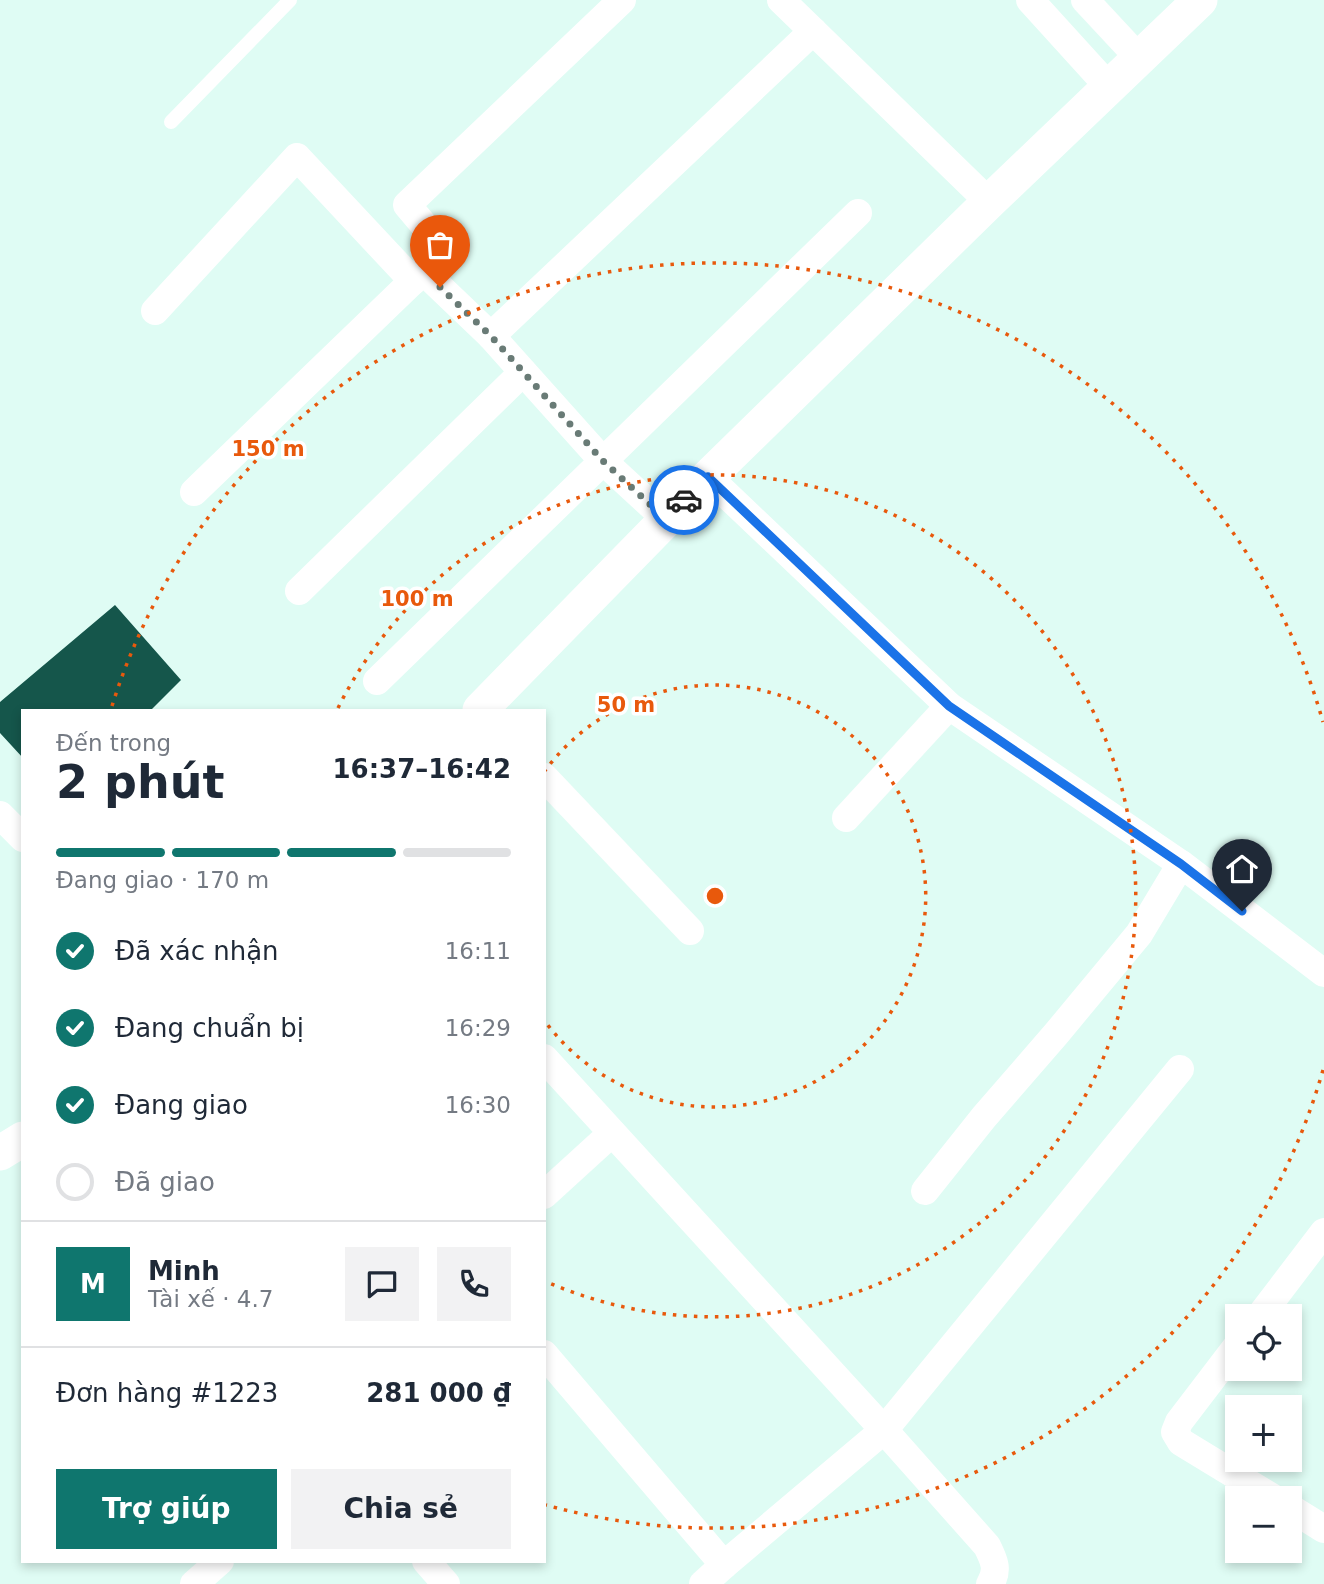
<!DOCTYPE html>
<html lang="vi">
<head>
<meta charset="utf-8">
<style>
  :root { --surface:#fff; --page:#f2f2f3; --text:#1f2937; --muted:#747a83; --line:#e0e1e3; --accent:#0f766e }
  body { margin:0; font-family:"DejaVu Sans",sans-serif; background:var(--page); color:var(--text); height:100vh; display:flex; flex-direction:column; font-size:26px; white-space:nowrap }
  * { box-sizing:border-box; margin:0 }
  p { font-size:23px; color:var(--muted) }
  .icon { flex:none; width:38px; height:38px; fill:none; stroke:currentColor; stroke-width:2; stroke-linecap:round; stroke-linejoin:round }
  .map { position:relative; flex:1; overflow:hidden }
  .side { position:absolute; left:21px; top:709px; width:525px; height:854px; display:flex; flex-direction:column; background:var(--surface); border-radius:0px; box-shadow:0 4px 10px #0003 }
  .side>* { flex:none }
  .buttons { position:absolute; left:1225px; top:1304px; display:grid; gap:14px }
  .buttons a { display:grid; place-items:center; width:77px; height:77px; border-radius:0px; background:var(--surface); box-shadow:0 4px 10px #0003; font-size:35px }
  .pin { position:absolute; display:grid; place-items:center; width:60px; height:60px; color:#fff; margin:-72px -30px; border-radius:50% 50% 50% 0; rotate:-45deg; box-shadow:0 0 7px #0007 }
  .pin .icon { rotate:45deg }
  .courier { position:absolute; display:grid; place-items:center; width:70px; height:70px; margin:-35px; border:5px solid #1a73e8; border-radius:50%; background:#fff; color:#222; box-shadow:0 2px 9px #0007 }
  .head em { font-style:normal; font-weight:700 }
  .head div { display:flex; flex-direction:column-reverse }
  .head { display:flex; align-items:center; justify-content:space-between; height:119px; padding:0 35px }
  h1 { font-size:46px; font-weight:700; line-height:52px }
  .bar { display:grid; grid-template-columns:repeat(4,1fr); gap:10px 7px; align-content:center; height:84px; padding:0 35px }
  .bar i { height:9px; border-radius:5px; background:var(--line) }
  .bar .active { background:var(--accent) }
  .bar p { grid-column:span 4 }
  .line { display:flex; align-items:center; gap:18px; padding:0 35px; border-top:2px solid var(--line) }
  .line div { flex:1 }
  .round { display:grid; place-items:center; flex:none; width:74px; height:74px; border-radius:0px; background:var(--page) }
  ol { padding:0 35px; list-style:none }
  li { display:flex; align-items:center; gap:21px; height:77px }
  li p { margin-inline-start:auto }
  li .icon { padding:7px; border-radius:50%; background:var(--accent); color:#fff; stroke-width:4 }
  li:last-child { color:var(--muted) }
  li i { width:38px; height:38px; border:4px solid var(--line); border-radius:50% }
  .cta { display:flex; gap:14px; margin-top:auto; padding:14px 35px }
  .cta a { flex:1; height:80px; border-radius:0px; background:var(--accent); color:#fff; font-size:28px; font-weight:700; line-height:80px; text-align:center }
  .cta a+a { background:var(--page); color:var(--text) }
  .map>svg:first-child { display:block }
  .building { fill:#15564b }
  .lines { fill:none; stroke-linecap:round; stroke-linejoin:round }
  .service { stroke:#fff; stroke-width:14 }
  .minor { stroke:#fff; stroke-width:28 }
  .tertiary { stroke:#fff; stroke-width:35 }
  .done { stroke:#697b76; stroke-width:7; stroke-dasharray:0 12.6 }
  .route { stroke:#1a73e8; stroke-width:9 }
  .ring { fill:none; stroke:#e8590c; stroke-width:3.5; stroke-dasharray:3.5 7 }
  .centre { fill:#e8590c; stroke:#fff; stroke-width:3.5 }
  .ring-label { font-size:21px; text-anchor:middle; font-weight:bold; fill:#e8590c; stroke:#fff; stroke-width:7; stroke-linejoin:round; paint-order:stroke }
</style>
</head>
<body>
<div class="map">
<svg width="1324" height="1584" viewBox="0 0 1324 1584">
  <rect width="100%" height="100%" fill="#dffcf4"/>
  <!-- building -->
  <polygon class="building" points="115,605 181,680 151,710 23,710 23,758 0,733 0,702"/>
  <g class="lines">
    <!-- service -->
    <polyline class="service" points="171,122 290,0"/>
    <!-- minor -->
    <g class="minor">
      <polyline points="781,0 989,202"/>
      <polyline points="1030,0 1109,87"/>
      <polyline points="1085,0 1139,58"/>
      <polyline points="423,271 491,336 603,461 666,519"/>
      <polyline points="155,311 297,157 413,281"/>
      <polyline points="491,336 813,31"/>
      <polyline points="708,477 949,706 1181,864 1324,973"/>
      <polyline points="194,492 445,250 407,205 622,0"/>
      <polyline points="299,591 523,372"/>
      <polyline points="377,681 858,213"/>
      <polyline points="544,777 690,931"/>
      <polyline points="0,815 23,838"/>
      <polyline points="846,818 949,706"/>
      <path d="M544,1058L884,1430L987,1546C994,1560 999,1570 990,1584"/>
      <polyline points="925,1191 984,1117 1056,1034 1139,934 1181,864"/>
      <polyline points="544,1195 612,1133"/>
      <polyline points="1260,1316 1324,1232"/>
      <polyline points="1237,1346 1179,1422 1175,1432 1181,1442 1273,1498"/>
      <polyline points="544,1354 724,1565 884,1430 1180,1069"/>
      <polyline points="1290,1508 1324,1529"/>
      <polyline points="426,1561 446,1584"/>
      <polyline points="194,1584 220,1561"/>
      <polyline points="703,1584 724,1565"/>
    </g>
    <!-- tertiary -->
    <g class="tertiary">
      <polyline points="480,710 708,477 989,202 1200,0"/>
      <polyline points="0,1153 23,1139"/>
    </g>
  </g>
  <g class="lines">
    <!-- done -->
    <polyline class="done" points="440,287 491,336 603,461 666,519 684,500"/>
    <!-- route -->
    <polyline class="route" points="684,500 708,477 949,706 1181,864 1242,911"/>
  </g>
  <!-- distance rings -->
  <g class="ring">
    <path d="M544 772A211 211 0 1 1 544 1020"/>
    <path d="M338 708A421 421 0 1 1 547 1282"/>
    <path d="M1323 1070A632 632 0 0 1 546 1505M112 706A632 632 0 0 1 1323 722"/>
  </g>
  <circle cx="715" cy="896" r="10" class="centre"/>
  <g class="ring-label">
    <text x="268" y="456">150 m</text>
    <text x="417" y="606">100 m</text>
    <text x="626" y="712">50 m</text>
  </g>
</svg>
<div class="buttons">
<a><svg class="icon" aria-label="locate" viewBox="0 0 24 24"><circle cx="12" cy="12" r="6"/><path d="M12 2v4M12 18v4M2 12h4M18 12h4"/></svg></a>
<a>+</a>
<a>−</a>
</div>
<div class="pin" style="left:440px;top:287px;background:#ea580c"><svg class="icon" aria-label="bag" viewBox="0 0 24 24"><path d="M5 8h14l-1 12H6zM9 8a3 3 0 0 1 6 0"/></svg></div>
<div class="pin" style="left:1242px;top:911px;background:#1f2937"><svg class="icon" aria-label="home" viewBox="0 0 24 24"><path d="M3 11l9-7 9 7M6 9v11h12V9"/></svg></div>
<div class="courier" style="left:684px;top:500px"><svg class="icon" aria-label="car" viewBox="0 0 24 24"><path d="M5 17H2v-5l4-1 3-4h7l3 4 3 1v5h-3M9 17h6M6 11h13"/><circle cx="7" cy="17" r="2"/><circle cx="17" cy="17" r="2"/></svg></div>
<section class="side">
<div class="head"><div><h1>2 phút</h1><p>Đến trong</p></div><em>16:37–16:42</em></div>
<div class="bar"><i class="active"></i><i class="active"></i><i class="active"></i><i></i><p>Đang giao · 170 m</p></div>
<ol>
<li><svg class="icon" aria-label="check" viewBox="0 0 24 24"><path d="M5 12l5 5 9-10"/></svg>Đã xác nhận<p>16:11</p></li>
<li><svg class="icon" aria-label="check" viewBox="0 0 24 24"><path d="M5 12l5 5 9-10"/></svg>Đang chuẩn bị<p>16:29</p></li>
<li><svg class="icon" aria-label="check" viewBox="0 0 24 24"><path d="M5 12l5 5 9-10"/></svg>Đang giao<p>16:30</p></li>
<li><i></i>Đã giao</li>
</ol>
<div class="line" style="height:126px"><b class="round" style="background:var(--accent);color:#fff">M</b><div><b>Minh</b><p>Tài xế · 4.7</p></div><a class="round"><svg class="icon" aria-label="chat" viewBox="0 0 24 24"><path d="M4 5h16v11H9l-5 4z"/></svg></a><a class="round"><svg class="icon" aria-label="phone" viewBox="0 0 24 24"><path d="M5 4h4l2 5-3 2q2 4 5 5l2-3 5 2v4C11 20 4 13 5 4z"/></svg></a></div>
<div class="line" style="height:91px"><div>Đơn hàng #1223</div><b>281 000 ₫</b></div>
<div class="cta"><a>Trợ giúp</a><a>Chia sẻ</a></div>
</section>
</div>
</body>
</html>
